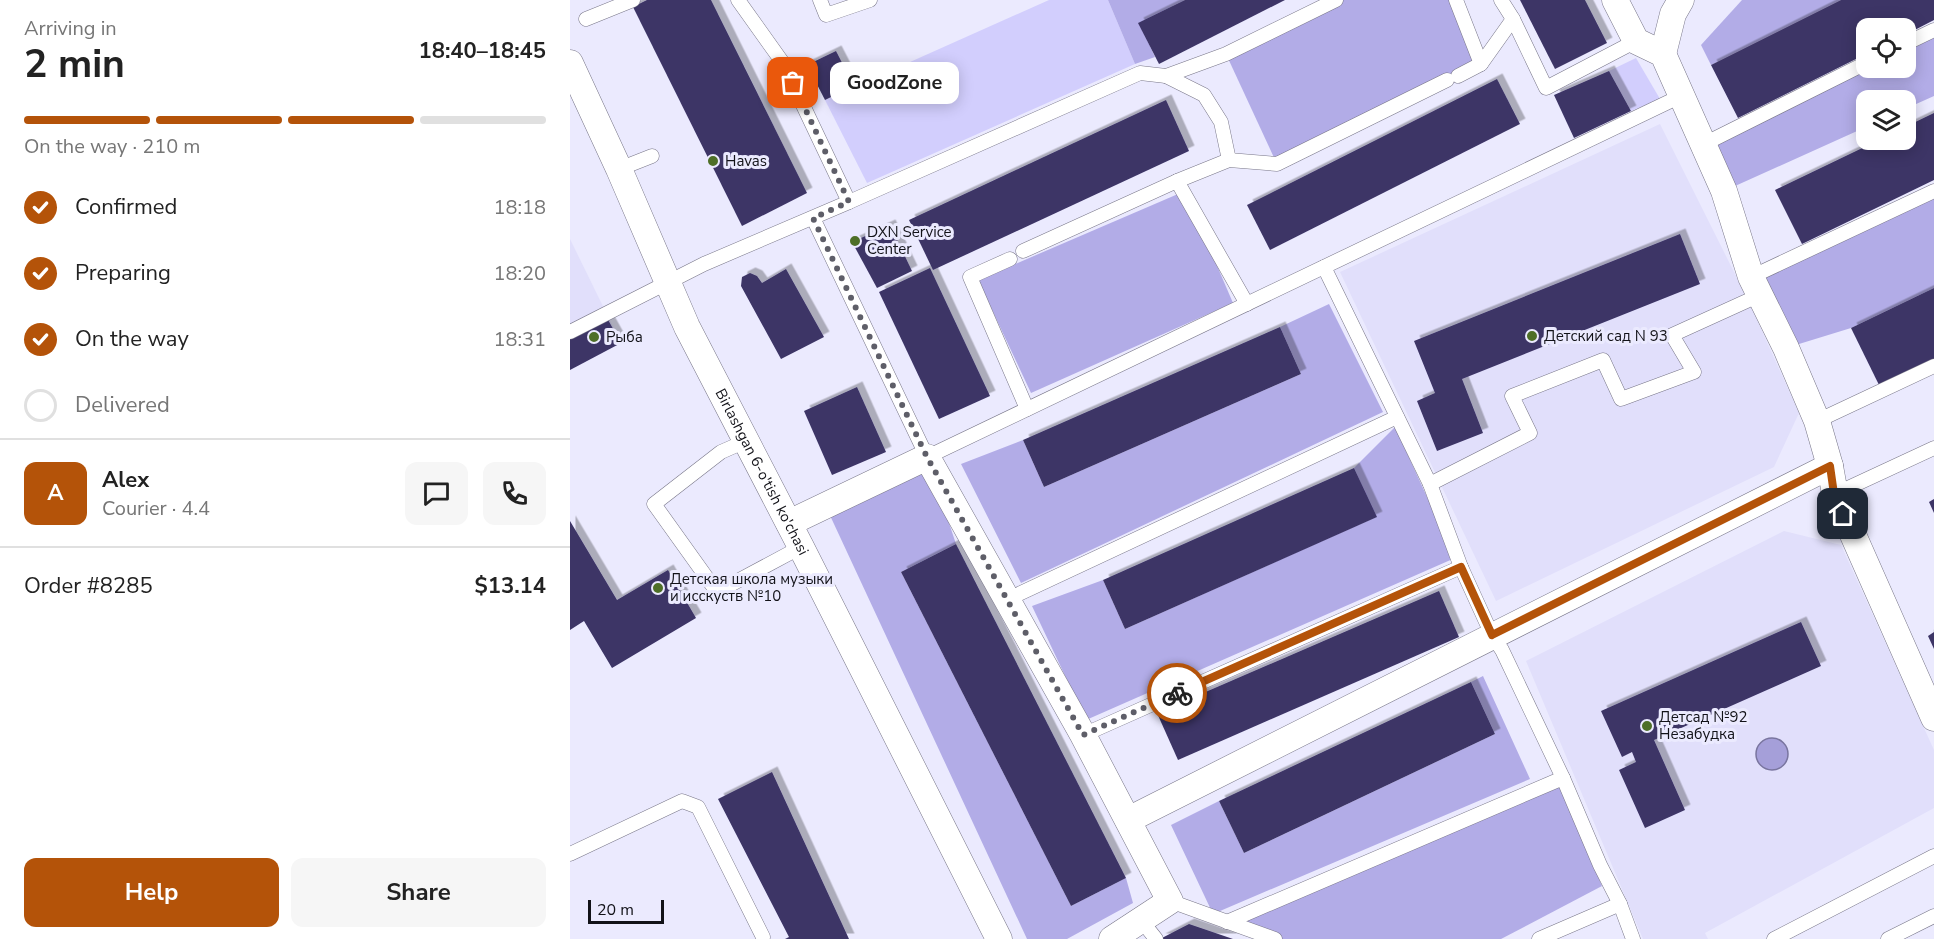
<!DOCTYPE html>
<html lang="en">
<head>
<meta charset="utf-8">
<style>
  :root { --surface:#fff; --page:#f6f6f6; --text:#222; --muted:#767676; --line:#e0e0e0; --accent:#b45309 }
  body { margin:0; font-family:"Nunito Sans",sans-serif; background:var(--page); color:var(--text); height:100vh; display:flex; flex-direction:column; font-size:22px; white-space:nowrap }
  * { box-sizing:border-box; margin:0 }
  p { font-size:20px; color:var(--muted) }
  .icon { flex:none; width:33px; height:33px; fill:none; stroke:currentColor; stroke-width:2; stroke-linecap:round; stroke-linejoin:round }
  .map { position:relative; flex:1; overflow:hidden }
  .details { display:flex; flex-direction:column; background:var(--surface); width:570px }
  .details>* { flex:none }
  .controls { position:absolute; left:1286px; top:18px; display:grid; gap:12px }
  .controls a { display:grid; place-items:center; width:60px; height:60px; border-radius:12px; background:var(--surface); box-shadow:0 3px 15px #0003; font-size:30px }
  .scale { position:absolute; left:18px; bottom:15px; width:76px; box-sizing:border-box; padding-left:6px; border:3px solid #121218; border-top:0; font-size:16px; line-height:21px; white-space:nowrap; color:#121218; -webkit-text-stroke:4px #ebeafe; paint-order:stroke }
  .pin { position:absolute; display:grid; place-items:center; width:51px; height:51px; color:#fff; margin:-26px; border-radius:12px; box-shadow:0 3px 9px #0006 }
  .courier { position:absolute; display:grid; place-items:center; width:60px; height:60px; margin:-30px; border:4px solid #b45309; border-radius:50%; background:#fff; color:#222; box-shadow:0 2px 8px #0007 }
  .bubble { position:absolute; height:42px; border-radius:12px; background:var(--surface); box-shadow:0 3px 15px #0003; font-size:20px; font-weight:700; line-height:42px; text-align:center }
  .headline em { font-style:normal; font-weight:700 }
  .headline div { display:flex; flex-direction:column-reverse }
  .headline { display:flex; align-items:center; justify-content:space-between; height:102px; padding:0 24px }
  h1 { font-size:39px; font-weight:700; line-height:45px }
  .bar { display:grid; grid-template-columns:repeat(4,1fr); gap:9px 6px; align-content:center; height:72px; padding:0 24px }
  .bar i { height:8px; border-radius:4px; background:var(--line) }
  .bar .on { background:var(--accent) }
  .bar p { grid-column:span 4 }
  .line { display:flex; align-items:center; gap:15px; padding:0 24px; border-top:2px solid var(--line) }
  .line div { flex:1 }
  .round { display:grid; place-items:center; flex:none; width:63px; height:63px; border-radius:12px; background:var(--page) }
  ol { padding:0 24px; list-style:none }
  li { display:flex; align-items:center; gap:18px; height:66px }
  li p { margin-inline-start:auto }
  li .icon { padding:6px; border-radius:50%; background:var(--accent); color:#fff; stroke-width:4 }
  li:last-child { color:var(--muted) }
  li i { width:33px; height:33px; border:3px solid var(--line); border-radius:50% }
  .button { display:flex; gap:12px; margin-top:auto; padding:12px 24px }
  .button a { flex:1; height:69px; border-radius:12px; background:var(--accent); color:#fff; font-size:24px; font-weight:700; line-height:69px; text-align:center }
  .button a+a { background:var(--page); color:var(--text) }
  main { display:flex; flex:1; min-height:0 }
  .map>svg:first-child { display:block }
  .built { fill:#e1dffb }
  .green { fill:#d2cefd }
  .forest { fill:#b2ace7 }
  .water { fill:#a59fd9; stroke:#79759f; stroke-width:1.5 }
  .building { fill:#3c3466; filter:url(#shadow) }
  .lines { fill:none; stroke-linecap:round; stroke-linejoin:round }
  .service-casing { stroke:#787688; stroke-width:15 }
  .minor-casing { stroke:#787688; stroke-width:27 }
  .service { stroke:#fff; stroke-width:14 }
  .minor { stroke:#fff; stroke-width:26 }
  .done { stroke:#5e5e68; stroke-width:6; stroke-dasharray:0 10.8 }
  .route { stroke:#b45309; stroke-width:8 }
  .poi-dot { fill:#4e6f27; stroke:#ebeafe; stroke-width:2 }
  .labels { text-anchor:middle; stroke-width:6; stroke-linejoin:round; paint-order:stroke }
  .poi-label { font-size:15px; fill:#121218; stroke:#ebeafe; text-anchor:start }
  .street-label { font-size:15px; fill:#121218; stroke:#ebeafe }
</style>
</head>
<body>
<main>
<section class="details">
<div class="headline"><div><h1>2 min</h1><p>Arriving in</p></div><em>18:40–18:45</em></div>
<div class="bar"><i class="on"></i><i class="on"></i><i class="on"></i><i></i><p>On the way · 210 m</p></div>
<ol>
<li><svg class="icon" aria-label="check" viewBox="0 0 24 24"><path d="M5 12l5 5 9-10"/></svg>Confirmed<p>18:18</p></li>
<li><svg class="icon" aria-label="check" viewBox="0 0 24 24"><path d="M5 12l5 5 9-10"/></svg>Preparing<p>18:20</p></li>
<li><svg class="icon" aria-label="check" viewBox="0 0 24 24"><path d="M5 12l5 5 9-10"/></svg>On the way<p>18:31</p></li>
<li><i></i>Delivered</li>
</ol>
<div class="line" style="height:108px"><b class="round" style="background:var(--accent);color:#fff">A</b><div><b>Alex</b><p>Courier · 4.4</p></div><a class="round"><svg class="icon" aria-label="chat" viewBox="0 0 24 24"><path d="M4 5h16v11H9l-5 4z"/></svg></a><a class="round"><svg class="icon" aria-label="phone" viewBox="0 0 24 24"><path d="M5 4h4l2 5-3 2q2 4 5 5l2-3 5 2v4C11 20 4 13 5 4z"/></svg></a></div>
<div class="line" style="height:78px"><div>Order #8285</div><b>$13.14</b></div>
<div class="button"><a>Help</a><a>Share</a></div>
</section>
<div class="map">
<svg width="1364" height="939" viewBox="0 0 1364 939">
  <defs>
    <filter id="shadow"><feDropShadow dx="5.5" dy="-5.5" stdDeviation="0" flood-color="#0004"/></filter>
  </defs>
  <rect width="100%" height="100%" fill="#ebeafe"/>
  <!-- built -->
  <g class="built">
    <polygon points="1090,124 1178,300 1229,413 1204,467 926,601 770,272"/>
    <polygon points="0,239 51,343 0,370"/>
    <polygon points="1214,531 1271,545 1364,750 1364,808 1135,933 1138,939 1073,939 956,661"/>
  </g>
  <!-- green -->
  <g class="green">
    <polygon points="479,0 538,0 565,64 297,183 255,100"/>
    <polygon points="1066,58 1090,99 1061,111 1039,71"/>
  </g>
  <!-- forest -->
  <g class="forest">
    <polygon points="538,0 615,0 569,23 585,57 565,64"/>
    <polygon points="766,0 886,0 911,64 707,164 656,54"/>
    <polygon points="1172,0 1271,0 1141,65 1131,45"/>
    <polygon points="1364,30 1364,96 1335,109 1335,100 1296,100 1296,127 1154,191 1132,145 1296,68 1335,68 1335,44"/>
    <polygon points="615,191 663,303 461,393 408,280"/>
    <polygon points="1364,191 1364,288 1281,328 1216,348 1181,277"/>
    <polygon points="759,304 813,412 451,583 391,464 453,440 474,487 731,374 710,327"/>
    <polygon points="825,427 885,558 516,720 462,606 533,580 555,629 806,517 784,468"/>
    <polygon points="357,457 386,544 331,572 501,906 556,878 563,903 497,939 457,939 257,509"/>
    <polygon points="913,676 960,779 643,914 601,825 649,801 674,853 925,734 901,682"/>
    <polygon points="989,784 1032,886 931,939 711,939 657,922"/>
  </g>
  <!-- water -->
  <circle class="water" cx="1202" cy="754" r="16"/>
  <!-- building -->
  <g class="building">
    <polygon points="77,0 141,0 237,193 172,226 63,7"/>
    <polygon points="615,0 715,0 589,64 568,23"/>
    <polygon points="950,0 1015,0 1037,43 985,69"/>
    <polygon points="1271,0 1364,0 1364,20 1335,35 1335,28 1296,28 1296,54 1168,118 1141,65"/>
    <polygon points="266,51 284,86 255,100 237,65"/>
    <polygon points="1039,71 1061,111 1004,138 984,95"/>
    <polygon points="927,79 950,124 700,250 677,205"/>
    <polygon points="596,100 619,151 363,270 339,220"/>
    <polygon points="1364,113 1364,180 1232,244 1205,190 1309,140 1335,140 1335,127"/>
    <polygon points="320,225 342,271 307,288 282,242"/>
    <polygon points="1110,234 1130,284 892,379 913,433 867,451 847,401 865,393 844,341"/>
    <polygon points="360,268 420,396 369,419 309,292"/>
    <polygon points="216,269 254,337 211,359 171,286 172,277 180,273 187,276 192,283"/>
    <polygon points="1364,288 1364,360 1310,387 1281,328"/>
    <polygon points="37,318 51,343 0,370 0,338"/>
    <polygon points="710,327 731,374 474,487 453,440"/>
    <polygon points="287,387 316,452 262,475 234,411"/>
    <polygon points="784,468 807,517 555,629 533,580"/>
    <polygon points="1364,499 1364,513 1359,502"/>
    <polygon points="0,521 47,600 98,570 126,618 42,668 14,621 0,630"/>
    <polygon points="386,544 556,878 501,906 331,572"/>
    <polygon points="869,591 889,637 608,760 587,713"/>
    <polygon points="1231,622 1251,666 1084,740 1115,810 1075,828 1049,770 1066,762 1062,752 1052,757 1031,711"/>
    <polygon points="1364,632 1364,649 1358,636"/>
    <polygon points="901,682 925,734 674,853 649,801"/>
    <polygon points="202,772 279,939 215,939 219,937 148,799"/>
    <polygon points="619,924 663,939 590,939"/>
  </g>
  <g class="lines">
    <!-- service casing -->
    <g class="service-casing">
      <g id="service">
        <polyline points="250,0 256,15 300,0"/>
        <polyline points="886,0 911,64"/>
        <polyline points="931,0 943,19 976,88 1066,41"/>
        <polyline points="16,19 63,0"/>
        <polyline points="1335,44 1364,30"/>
        <polyline points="888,76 911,64 943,19"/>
        <polyline points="1132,145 1296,63"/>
        <polyline points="659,160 651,122 634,95 596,76 656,54 766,0"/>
        <polyline points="49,169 82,156"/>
        <polyline points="607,181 659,160 707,164 877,80"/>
        <polyline points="279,202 570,73 596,76"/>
        <polyline points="243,218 357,457 1111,96"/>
        <polyline points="453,251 607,181 677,304"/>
        <polyline points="440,259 400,277 457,409"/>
        <polyline points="754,267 860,484 891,567 922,635 932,650 993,778 1030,865 1050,904 1063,939"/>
        <polyline points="1181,277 1364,191"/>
        <polyline points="0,332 134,264 279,202 213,63 168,0"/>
        <polyline points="1247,421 1364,366"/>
        <polyline points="176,441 151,452 84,504 147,592 231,547"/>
        <polyline points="860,484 960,433 942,396 1033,360 1051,399 1124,372 1102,335 1190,295"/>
        <polyline points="1265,494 1364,448"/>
        <polyline points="436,600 827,417"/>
        <polyline points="513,735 891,567"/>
        <polyline points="0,854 112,801 128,807 193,937"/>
        <polyline points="600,901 705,939"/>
        <polyline points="571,920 586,939"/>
        <polyline points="657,922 993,778"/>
        <polyline points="969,939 1050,904"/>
        <polyline points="1204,939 1364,856"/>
        <polyline points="1318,939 1364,916"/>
      </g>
    </g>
    <!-- minor casing -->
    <g class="minor-casing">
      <g id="minor">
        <polyline points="1045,0 1066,41 1093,54 1154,191 1181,277 1216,348 1247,421 1260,466 1265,494 1364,718"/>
        <polyline points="1093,54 1103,14 1111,0"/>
        <path id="s1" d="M0,63L49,169L117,327L231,547L429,939"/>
        <polyline points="219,523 357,457 513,735 600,901 542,939"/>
        <polyline points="558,820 1260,466"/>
      </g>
    </g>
    <!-- service -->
    <use href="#service" class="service"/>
    <!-- minor -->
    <use href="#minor" class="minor"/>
  </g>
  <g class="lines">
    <!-- done -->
    <polyline class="done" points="223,83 279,202 243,218 357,457 513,735 607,693"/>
    <!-- route -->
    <polyline class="route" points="607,693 891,567 922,635 1260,466 1264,494 1273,514"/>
  </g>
  <!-- markers -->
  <g class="poi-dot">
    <circle cx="143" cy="161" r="6"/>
    <circle cx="285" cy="241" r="6"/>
    <circle cx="962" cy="336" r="6"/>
    <circle cx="24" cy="337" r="6"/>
    <circle cx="88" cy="588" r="6"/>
    <circle cx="1077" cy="726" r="6"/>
  </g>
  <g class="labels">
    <!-- poi labels -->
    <g class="poi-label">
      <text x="155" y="166">Havas</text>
      <text x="297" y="237">DXN Service<tspan x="297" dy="17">Center</tspan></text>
      <text x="974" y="341">Детский сад N 93</text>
      <text x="36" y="342">Рыба</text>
      <text x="100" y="584">Детская школа музыки<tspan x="100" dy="17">и исскуств №10</tspan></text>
      <text x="1089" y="722">Детсад №92<tspan x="1089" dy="17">Незабудка</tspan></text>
    </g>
    <!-- street labels -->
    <g class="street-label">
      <text dy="5" stroke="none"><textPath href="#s1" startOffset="452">Birlashgan 6-o'tish ko'chasi</textPath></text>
    </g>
  </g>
</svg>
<div class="controls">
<a><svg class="icon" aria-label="locate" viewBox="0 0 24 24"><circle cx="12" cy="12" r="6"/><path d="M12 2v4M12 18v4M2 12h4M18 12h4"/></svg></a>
<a><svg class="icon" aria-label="layers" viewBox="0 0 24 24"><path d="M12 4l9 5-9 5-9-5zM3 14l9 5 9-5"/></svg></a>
</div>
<div class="scale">20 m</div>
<div class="pin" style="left:223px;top:83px;background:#ea580c"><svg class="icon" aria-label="bag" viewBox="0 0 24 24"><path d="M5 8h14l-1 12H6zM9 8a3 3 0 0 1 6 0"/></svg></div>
<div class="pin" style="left:1273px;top:514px;background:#1f2937"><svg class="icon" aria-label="home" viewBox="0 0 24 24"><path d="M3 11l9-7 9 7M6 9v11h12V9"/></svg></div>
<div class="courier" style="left:607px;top:693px"><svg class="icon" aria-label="bike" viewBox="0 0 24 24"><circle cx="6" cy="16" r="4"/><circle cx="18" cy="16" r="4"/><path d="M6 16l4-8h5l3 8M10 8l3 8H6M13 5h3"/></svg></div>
<div class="bubble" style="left:260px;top:62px;width:129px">GoodZone</div>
</div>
</main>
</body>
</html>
